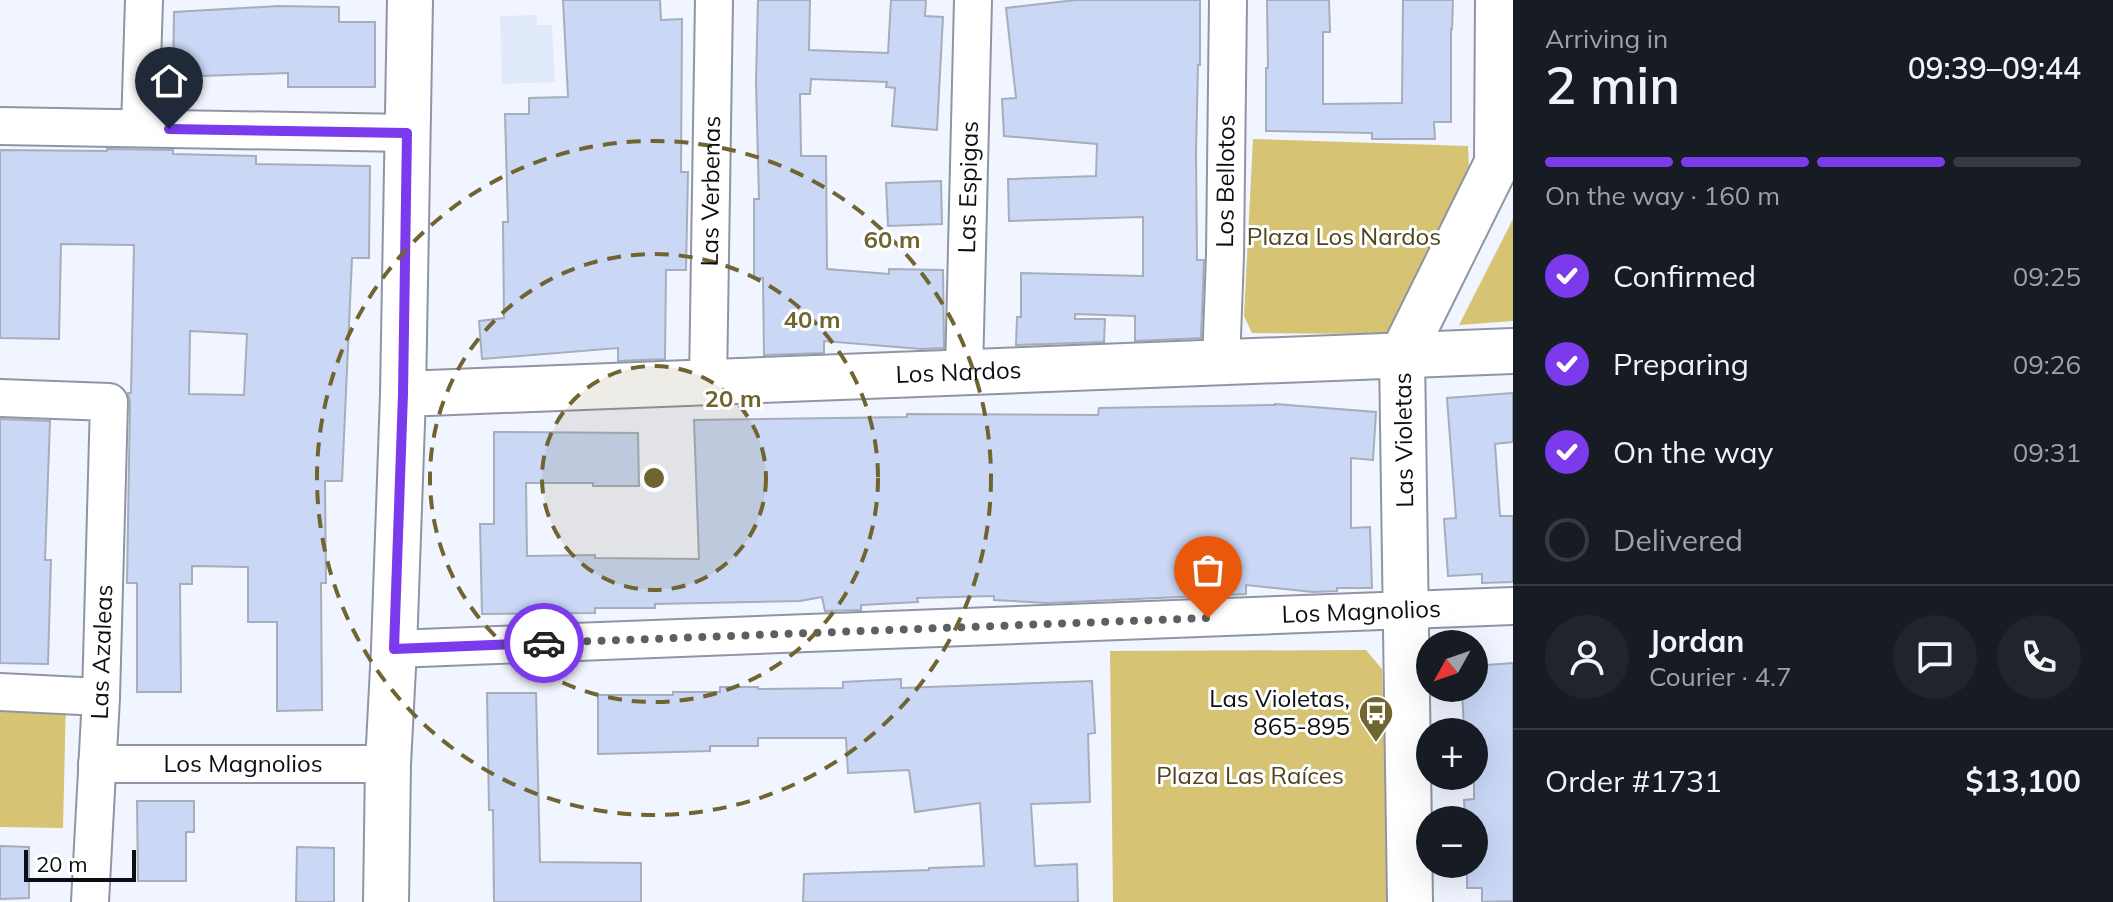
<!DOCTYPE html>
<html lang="en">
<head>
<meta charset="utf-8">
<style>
  :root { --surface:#171b24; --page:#20242c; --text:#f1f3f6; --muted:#9ea1a6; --line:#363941; --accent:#7c3aed }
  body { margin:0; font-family:Mulish,sans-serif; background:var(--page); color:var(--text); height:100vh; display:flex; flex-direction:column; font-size:30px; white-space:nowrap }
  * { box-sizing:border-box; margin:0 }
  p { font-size:26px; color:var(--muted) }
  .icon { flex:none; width:44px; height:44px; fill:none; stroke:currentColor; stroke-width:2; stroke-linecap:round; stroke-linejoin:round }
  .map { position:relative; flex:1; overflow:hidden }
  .sheet { display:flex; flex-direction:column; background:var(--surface); width:600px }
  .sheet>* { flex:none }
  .needle { width:52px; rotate:230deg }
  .fabs { position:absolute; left:1416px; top:630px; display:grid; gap:16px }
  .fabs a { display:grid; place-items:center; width:72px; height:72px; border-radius:50%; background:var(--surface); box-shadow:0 8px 32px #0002; font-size:40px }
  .scale { position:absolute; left:24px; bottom:20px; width:112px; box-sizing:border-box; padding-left:8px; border:4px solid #0c0e13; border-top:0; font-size:22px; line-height:28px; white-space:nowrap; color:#0c0e13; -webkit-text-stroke:6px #fff; paint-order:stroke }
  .pin { position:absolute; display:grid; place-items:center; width:68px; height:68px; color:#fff; margin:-82px -34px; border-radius:50% 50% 50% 0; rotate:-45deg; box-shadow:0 0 8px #0007 }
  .pin .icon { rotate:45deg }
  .courier { position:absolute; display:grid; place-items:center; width:80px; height:80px; margin:-40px; border:6px solid #7c3aed; border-radius:50%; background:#fff; color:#222; box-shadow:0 2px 10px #0007 }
  .headline em { font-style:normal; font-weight:600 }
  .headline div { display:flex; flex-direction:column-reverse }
  .headline { display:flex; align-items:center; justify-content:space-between; height:136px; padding:0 32px }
  h1 { font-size:52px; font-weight:600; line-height:60px }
  .bar { display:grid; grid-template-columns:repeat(4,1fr); gap:12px 8px; align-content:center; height:96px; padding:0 32px }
  .bar i { height:10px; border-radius:6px; background:var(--line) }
  .bar .selected { background:var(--accent) }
  .bar p { grid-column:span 4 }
  .line { display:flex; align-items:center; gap:20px; padding:0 32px; border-top:2px solid var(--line) }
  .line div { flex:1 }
  .round { display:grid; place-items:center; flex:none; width:84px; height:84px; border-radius:42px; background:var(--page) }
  ol { padding:0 32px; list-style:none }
  li { display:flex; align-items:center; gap:24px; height:88px }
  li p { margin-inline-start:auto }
  li .icon { padding:8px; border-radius:50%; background:var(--accent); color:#fff; stroke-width:4 }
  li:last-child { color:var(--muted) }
  li i { width:44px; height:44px; border:4px solid var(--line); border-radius:50% }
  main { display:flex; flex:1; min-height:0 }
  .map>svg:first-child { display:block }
  .built { fill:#e1eafb }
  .green { fill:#d6c373 }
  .building { fill:#cad8f6; stroke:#a6adbb; stroke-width:2; fill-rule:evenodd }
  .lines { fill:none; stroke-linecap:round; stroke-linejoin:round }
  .minor-casing { stroke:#8f95a4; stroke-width:40 }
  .tertiary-casing { stroke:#8f95a4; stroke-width:48 }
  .secondary-casing { stroke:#8f95a4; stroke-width:48 }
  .minor { stroke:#fff; stroke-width:36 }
  .tertiary { stroke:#fff; stroke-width:44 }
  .secondary { stroke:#fff; stroke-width:44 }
  .done { stroke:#5c5f66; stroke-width:8; stroke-dasharray:0 14.4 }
  .route { stroke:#7c3aed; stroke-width:10 }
  .ring { fill:none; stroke:#706431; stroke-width:4; stroke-dasharray:14 10 }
  .labels { text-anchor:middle; stroke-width:6; stroke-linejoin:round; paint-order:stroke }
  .street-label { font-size:24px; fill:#0c0e13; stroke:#fff }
  .park-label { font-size:24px; fill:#4e4520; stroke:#fff }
  .poi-label { font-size:24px; fill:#0c0e13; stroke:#fff; text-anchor:end }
  .centre { fill:#706431; stroke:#fff; stroke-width:4 }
  .ring-label { font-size:24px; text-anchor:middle; font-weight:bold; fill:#706431; stroke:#fff; stroke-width:6; stroke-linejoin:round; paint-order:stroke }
</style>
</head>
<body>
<main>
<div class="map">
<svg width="1513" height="902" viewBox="0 0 1513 902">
  <rect width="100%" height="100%" fill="#f1f5ff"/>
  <!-- built -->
  <polygon class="built" points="537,15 537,25 552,25 555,82 502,84 500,16"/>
  <!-- green -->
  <g class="green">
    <polygon points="1253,139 1468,146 1470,195 1414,310 1388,334 1252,333 1244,316"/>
    <polygon points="1513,219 1513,321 1459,325"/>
    <polygon points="1366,650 1382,669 1390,902 1113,902 1110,651"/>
    <polygon points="66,700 63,828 0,827 0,701"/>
  </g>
  <!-- building -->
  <g class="building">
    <polygon points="563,0 660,0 661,20 682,19 681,172 688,172 686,270 666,270 665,359 618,361 618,348 482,359 479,321 504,318 503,222 508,222 505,114 529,114 529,98 568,97"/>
    <polygon points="758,0 810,0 809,50 888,53 891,0 926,0 925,16 943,17 937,130 892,126 895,88 886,87 887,82 811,79 810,94 800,94 801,156 826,156 827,269 889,274 889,269 943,270 944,348 921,349 824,341 824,353 764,355 763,278 754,278 754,199 759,199 756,82"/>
    <polygon points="1076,0 1200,0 1200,65 1198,65 1196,152 1197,260 1204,260 1201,338 1135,341 1135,316 1075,314 1075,319 1105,319 1104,342 1016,345 1017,317 1021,317 1021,273 1143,276 1143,217 1009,221 1008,179 1096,176 1097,144 1004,136 1002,99 1016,98 1006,8"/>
    <polygon points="1267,0 1329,0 1330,32 1323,32 1323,104 1402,103 1403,0 1453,0 1452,29 1451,29 1451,122 1434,122 1435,139 1372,139 1372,133 1266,131 1266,68 1268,68"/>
    <polygon points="278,6 339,7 339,22 375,22 375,87 288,87 288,73 173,77 174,12"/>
    <path d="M107,149L173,150V154L256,156V164L370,166L369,258H352L342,481H325L326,583H321L322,710L277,711V622H248V567L192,566V584H180L181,692H137V583H127L130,403L128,393H131L134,245L61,244L59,339L0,338V150L107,151ZM190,331L247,334L244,395L189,394Z"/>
    <polygon points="941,181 942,224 888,226 886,183"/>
    <polygon points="1513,393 1513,442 1495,444 1500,516 1513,516 1513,582 1482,583 1482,574 1448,576 1444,519 1456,518 1447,398"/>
    <polygon points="1275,404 1376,412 1373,460 1351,458 1351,528 1370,527 1372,588 1337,588 1337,591 1313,592 1246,585 1246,594 1047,603 994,600 994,596 917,598 918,602 861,605 861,610 825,611 822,597 800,601 655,604 655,608 595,608 595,613 482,614 480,524 494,524 494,432 638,433 639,486 593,486 593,483 526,483 527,556 595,555 595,558 699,559 694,420 907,417 907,414 1098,415 1099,408 1275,405"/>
    <polygon points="0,419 50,421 45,560 51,560 48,664 0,663"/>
    <polygon points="1513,663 1513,901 1482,902 1482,888 1467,888 1467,864 1474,864 1474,820 1465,820 1464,800 1474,799 1474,732 1464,732 1462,688 1474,688 1474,666"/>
    <polygon points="901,679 901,688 1092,681 1095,733 1088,734 1090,802 1031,804 1035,866 1077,864 1078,902 803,902 804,874 929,870 929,868 984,866 980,803 915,812 909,770 848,773 846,738 758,738 758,746 710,746 710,751 598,754 598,695 673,695 673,692 720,692 720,687 758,687 758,689 843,688 843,682"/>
    <polygon points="487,693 536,693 540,862 641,863 641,902 494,902 493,810 489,810"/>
    <polygon points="137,801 194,801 194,832 186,832 186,881 138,881"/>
    <polygon points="0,846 29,847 29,898 0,899"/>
    <polygon points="297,847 334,848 334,902 296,902"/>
  </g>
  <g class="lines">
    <!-- minor casing -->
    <g class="minor-casing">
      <g id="minor">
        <polyline points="0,126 407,133"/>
        <polyline points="140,128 144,0"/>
        <path id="s1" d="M1221,363L1225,255L1228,0"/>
        <path id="s2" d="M964,373L973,0"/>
        <path id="s3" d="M708,383L714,0"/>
        <polyline points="0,398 109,402 101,697 90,902"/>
        <path id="s4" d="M394,649L1513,606"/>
        <polyline points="0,692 101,697"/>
        <path id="s5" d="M97,764H388"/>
      </g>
    </g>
    <!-- tertiary casing -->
    <g class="tertiary-casing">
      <g id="tertiary">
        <path id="s6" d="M403,394L1513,351"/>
        <polyline points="1410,902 1402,355 1497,163 1498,0"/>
      </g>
    </g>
    <!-- secondary casing -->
    <g class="secondary-casing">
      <polyline id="secondary" points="386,902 388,764 394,649 403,394 410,0"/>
    </g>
    <!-- minor -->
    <use href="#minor" class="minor"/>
    <!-- tertiary -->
    <use href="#tertiary" class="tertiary"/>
    <!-- secondary -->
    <use href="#secondary" class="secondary"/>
  </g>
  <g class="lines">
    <!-- done -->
    <polyline class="done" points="544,643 1208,618"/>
    <!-- route -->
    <polyline class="route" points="169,129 407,133 403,394 394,649 544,643"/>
  </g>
  <!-- distance rings -->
  <circle cx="654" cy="478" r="112" fill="#706431" fill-opacity=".12"/>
  <g class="ring">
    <circle cx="654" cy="478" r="112"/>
    <circle cx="654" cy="478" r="224"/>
    <circle cx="654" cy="478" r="337"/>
  </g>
  <!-- icons -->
  <defs>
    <g id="bus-pin" transform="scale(1.8)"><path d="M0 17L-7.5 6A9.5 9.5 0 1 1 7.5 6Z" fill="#706431" stroke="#fff"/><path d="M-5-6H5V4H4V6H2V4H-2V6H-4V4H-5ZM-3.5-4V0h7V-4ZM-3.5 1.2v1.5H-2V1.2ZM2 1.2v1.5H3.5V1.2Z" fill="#fff"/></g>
  </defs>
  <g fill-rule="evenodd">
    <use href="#bus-pin" x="1376" y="713"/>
  </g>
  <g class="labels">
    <!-- street labels -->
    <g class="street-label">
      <text dy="8" stroke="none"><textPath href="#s1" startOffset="182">Los Bellotos</textPath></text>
      <text dy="8" stroke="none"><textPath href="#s2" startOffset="186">Las Espigas</textPath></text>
      <text dy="8" stroke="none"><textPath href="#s3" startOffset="192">Las Verbenas</textPath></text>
      <text dy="8" stroke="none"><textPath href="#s6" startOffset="556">Los Nardos</textPath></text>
      <text transform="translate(1404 440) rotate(-91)" y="8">Las Violetas</text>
      <text dy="8" stroke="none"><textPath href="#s4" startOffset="968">Los Magnolios</textPath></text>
      <text transform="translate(102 652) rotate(-88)" y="8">Las Azaleas</text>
      <text dy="8" stroke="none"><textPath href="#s5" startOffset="146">Los Magnolios</textPath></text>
    </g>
    <!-- park labels -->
    <g class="park-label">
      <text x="1344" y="245">Plaza Los Nardos</text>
      <text x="1250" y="784">Plaza Las Raíces</text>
    </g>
    <!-- poi labels -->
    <g class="poi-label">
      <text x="1350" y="707">Las Violetas,<tspan x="1350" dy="28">865-895</tspan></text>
    </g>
  </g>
  <circle cx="654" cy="478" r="12" class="centre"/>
  <g class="ring-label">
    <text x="892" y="248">60 m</text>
    <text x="812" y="328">40 m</text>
    <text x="733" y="407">20 m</text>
  </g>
</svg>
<div class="fabs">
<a><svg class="needle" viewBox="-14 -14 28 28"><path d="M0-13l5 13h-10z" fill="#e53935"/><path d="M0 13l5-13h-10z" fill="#9ea1a6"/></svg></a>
<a>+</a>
<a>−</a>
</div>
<div class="scale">20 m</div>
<div class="pin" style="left:1208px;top:618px;background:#ea580c"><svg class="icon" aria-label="bag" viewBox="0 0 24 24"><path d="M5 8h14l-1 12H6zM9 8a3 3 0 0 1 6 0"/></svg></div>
<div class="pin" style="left:169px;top:129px;background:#1f2937"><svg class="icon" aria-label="home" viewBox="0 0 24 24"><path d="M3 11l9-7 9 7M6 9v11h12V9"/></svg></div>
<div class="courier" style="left:544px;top:643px"><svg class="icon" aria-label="car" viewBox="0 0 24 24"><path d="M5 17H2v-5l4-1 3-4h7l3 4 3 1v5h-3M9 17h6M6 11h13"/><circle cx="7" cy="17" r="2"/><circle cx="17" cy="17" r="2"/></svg></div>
</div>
<section class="sheet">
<div class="headline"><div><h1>2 min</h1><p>Arriving in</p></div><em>09:39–09:44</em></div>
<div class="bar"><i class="selected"></i><i class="selected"></i><i class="selected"></i><i></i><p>On the way · 160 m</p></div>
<ol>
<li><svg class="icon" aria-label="check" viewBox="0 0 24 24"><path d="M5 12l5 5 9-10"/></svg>Confirmed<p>09:25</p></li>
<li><svg class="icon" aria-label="check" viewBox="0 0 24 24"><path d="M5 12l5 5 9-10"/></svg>Preparing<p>09:26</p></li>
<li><svg class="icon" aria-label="check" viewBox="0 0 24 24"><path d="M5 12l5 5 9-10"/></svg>On the way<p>09:31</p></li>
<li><i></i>Delivered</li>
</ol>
<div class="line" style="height:144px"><a class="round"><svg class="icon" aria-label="person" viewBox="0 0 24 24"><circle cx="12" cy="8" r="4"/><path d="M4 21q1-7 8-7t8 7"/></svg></a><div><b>Jordan</b><p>Courier · 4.7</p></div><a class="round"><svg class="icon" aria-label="chat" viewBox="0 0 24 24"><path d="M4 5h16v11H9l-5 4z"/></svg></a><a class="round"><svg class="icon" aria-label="phone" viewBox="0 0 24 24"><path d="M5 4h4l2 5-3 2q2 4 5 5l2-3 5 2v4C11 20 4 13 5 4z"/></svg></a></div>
<div class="line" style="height:104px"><div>Order #1731</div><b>$13,100</b></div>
</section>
</main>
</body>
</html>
